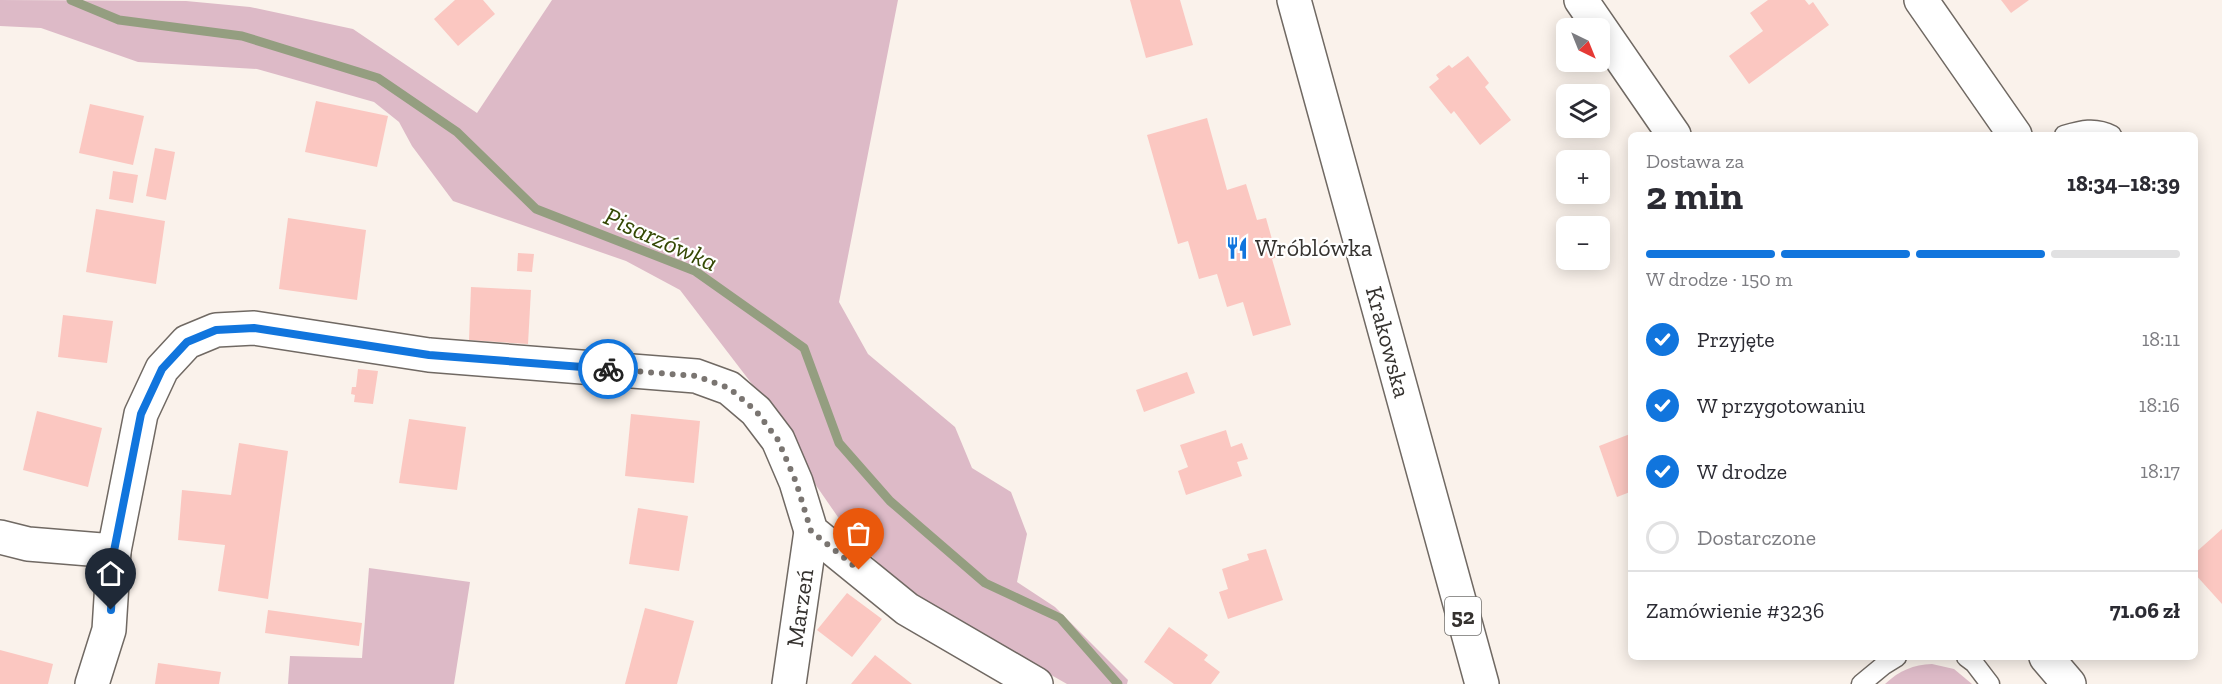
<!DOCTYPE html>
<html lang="pl">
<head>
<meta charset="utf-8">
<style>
  :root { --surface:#fff; --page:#f7f7f7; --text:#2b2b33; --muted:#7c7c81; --line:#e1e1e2; --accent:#1175dd }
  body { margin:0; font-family:"Zilla Slab",serif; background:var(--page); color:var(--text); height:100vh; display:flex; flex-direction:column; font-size:22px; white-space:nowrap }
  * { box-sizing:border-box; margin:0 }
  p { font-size:20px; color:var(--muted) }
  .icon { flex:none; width:33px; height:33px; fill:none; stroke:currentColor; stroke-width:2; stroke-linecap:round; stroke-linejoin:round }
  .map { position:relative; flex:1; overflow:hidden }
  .panel { position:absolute; left:1628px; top:132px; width:570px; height:528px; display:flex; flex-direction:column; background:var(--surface); border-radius:9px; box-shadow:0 3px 15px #0003 }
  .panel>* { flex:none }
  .needle { width:39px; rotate:137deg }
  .buttons { position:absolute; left:1556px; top:18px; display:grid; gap:12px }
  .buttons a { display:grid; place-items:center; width:54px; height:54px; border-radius:9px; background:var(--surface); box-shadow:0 3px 15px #0003; font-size:30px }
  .pin { position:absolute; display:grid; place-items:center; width:51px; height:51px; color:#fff; margin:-62px -26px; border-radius:50% 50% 50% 0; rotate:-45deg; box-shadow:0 0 6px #0007 }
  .pin .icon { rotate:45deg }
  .courier { position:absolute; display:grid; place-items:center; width:60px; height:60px; margin:-30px; border:4px solid #1175dd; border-radius:50%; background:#fff; color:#222; box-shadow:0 2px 8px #0007 }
  .summary em { font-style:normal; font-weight:700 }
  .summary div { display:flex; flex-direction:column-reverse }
  .summary { display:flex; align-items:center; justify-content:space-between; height:102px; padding:0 18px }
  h1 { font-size:39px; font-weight:700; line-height:45px }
  .bar { display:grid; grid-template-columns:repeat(4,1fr); gap:9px 6px; align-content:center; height:72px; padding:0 18px }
  .bar i { height:8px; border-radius:4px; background:var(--line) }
  .bar .active { background:var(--accent) }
  .bar p { grid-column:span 4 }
  .line { display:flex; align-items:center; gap:15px; padding:0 18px; border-top:2px solid var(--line) }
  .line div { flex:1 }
  ol { padding:0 18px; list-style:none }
  li { display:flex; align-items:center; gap:18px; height:66px }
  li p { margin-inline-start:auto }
  li .icon { padding:6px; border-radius:50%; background:var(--accent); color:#fff; stroke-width:4 }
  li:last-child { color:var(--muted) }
  li i { width:33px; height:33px; border:3px solid var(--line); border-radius:50% }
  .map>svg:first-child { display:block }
  .green { fill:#ddbac7 }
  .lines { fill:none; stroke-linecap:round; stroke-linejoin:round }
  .stream { stroke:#949e80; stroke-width:9 }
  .building { fill:#fbc7c1 }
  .lane-casing { stroke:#706963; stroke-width:21 }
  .street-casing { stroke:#706963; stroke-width:36 }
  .primary-casing { stroke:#706963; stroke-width:36 }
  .lane { stroke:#fff; stroke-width:18 }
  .street { stroke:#fff; stroke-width:33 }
  .primary { stroke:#fff; stroke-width:33 }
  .done { stroke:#7a7571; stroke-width:6; stroke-dasharray:0 10.8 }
  .route { stroke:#1175dd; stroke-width:8 }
  .labels { text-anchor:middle; stroke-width:4.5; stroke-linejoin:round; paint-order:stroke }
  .shield { fill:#fff; stroke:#72706d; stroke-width:1.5 }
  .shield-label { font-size:22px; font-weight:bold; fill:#35322f }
  .poi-label { font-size:24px; fill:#35322f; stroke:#fff; text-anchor:start }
  .street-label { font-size:24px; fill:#35322f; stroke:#fff }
  .water-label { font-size:26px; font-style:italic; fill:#354804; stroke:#fff }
</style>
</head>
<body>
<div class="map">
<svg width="2222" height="684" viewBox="0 0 2222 684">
  <rect width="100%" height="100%" fill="#faf2eb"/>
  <!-- green -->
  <g class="green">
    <polygon points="0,0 186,1 250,7 353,29 477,113 552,0 898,0 839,302 868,354 955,427 972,468 1011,492 1027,534 1017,582 1055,607 1128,680 1127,684 1067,684 909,594 849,533 804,468 780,414 752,384 680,290 626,261 453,201 412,146 399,122 374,102 257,69 138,62 41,28 0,26"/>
    <polygon points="369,568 470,582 454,684 288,684 290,656 362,658"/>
    <path d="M1932,664L1954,669L1972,684H1885C1900,670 1913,665 1932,664Z"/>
  </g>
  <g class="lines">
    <!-- stream -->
    <polyline class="stream" points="71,0 119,20 242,36 378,78 457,132 536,209 695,271 804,348 839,443 890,501 985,583 1060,618 1118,684"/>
  </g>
  <!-- building -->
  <g class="building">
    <polygon points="455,0 483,0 495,14 458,46 434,19"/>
    <polygon points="1130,0 1180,0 1193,45 1146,58"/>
    <polygon points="1768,0 1805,0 1809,5 1813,2 1829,25 1749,84 1729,56 1763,31 1750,13"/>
    <polygon points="2001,0 2029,0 2011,13"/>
    <polygon points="1468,56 1489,83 1485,87 1511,120 1480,145 1454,111 1451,114 1429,87 1439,79 1436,75 1449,65 1452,68"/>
    <polygon points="316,101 388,116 377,167 305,152"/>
    <polygon points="90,104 144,116 133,165 79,153"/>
    <polygon points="1207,118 1227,190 1246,184 1257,220 1266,218 1277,257 1272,259 1291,325 1253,336 1243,302 1227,307 1217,274 1199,279 1188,241 1178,244 1147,135"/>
    <polygon points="155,148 175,152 166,200 146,196"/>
    <polygon points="113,171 138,175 133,203 109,199"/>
    <polygon points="96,209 165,221 156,284 86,272"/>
    <polygon points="288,218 366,230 357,300 279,289"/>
    <polygon points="518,253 534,254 532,272 517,271"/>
    <polygon points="471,287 531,290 528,344 469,340"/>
    <polygon points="63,315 113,321 107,363 58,357"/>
    <polygon points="358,369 378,371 373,404 354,402 355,395 351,394 352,387 356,387"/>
    <polygon points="1187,372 1195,393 1144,412 1136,390"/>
    <polygon points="37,411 102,428 88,487 23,470"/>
    <polygon points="631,414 700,421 694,483 625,476"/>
    <polygon points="409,419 466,427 457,490 399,483"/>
    <polygon points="1226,430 1231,447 1242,443 1248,459 1237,462 1242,476 1186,495 1178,471 1188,467 1180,445"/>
    <polygon points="1630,434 1630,492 1617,497 1599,446"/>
    <polygon points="239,443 288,451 268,599 218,591 225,545 178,540 182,490 231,495"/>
    <polygon points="638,508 688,516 679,571 629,564"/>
    <polygon points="2222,529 2222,604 2194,573 2194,554"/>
    <polygon points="1266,549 1283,600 1228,619 1219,592 1228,589 1222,569 1249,560 1247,554"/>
    <polygon points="847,593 882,619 852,657 817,630"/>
    <polygon points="645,608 694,621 677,684 625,684"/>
    <polygon points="268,610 362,623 359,646 265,633"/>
    <polygon points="1169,627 1208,655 1204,660 1220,672 1211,684 1174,684 1144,662"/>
    <polygon points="0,650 53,664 48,684 0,684"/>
    <polygon points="875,655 912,684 851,684"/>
    <polygon points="158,663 221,672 219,684 155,684"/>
  </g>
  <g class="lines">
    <!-- lane casing -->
    <g class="lane-casing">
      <g id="lane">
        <path d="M2064,135C2081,130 2095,126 2112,135"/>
        <polyline points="1966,657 1974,663 1990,684"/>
        <polyline points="1861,684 1884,665 1897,657"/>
      </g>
    </g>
    <!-- street casing -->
    <g class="street-casing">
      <g id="street">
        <polyline points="1581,0 1674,135"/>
        <polyline points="1921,0 2015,135"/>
        <polyline points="0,537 28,544 114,551 141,414 162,369 187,342 216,330 254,328 429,355 696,376 729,388 756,411 778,440 796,482 811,531 907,609 1036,684"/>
        <polyline points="2046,657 2069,684"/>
        <polyline points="92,684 109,630 114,551"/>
        <polyline points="789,684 811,531"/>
      </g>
    </g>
    <!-- primary casing -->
    <g class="primary-casing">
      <polyline id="primary" points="1294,0 1482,684"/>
    </g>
    <!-- lane -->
    <use href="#lane" class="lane"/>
    <!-- street -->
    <use href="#street" class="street"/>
    <!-- primary -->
    <use href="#primary" class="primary"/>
  </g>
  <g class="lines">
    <!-- done -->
    <polyline class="done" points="608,369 696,376 729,388 756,411 778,440 796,482 811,531 859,570"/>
    <!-- route -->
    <polyline class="route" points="111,610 114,551 141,414 162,369 187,342 216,330 254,328 429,355 608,369"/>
  </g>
  <!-- icons -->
  <defs>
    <g id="restaurant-bare" transform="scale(1.8)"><path d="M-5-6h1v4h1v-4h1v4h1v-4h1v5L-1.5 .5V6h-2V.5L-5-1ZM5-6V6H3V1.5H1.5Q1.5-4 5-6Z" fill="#1175dd" stroke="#fff" stroke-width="2.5" paint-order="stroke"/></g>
  </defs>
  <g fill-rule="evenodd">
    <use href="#restaurant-bare" x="1237" y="248"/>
  </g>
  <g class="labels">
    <!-- shield labels -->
    <rect class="shield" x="1445" y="597" width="36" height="38" rx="4.5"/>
    <g class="shield-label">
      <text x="1463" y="624">52</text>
    </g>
    <!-- poi labels -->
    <g class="poi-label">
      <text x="1255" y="256">Wróblówka</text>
    </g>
    <!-- street labels -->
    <g class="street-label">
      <text transform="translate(1388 342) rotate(75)" y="8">Krakowska</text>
      <text transform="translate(800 608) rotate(-82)" y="8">Marzeń</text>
    </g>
    <!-- water labels -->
    <g class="water-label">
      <text transform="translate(661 239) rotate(24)" y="9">Pisarzówka</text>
    </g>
  </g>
</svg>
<div class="buttons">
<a><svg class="needle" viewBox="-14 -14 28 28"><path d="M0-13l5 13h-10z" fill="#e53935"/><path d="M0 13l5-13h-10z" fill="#7c7c81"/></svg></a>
<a><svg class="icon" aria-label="layers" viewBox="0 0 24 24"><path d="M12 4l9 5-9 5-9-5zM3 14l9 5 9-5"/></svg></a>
<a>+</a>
<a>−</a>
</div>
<div class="pin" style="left:859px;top:570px;background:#ea580c"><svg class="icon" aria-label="bag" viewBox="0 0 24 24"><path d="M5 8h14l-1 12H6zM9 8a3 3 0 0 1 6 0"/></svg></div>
<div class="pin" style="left:111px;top:610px;background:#1f2937"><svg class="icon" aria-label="home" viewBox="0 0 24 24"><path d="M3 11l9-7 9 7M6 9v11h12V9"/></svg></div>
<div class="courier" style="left:608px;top:369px"><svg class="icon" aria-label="bike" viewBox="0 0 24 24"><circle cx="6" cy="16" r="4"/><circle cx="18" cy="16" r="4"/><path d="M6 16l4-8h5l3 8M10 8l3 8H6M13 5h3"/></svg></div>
<section class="panel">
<div class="summary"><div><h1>2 min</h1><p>Dostawa za</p></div><em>18:34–18:39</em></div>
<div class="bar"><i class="active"></i><i class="active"></i><i class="active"></i><i></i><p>W drodze · 150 m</p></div>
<ol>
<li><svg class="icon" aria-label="check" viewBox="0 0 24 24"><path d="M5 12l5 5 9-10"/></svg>Przyjęte<p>18:11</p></li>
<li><svg class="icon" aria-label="check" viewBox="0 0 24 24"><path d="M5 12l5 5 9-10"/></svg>W przygotowaniu<p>18:16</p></li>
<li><svg class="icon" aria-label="check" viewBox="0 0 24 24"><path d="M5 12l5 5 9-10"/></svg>W drodze<p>18:17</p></li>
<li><i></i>Dostarczone</li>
</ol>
<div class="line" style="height:78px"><div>Zamówienie #3236</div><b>71.06 zł</b></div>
</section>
</div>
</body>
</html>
